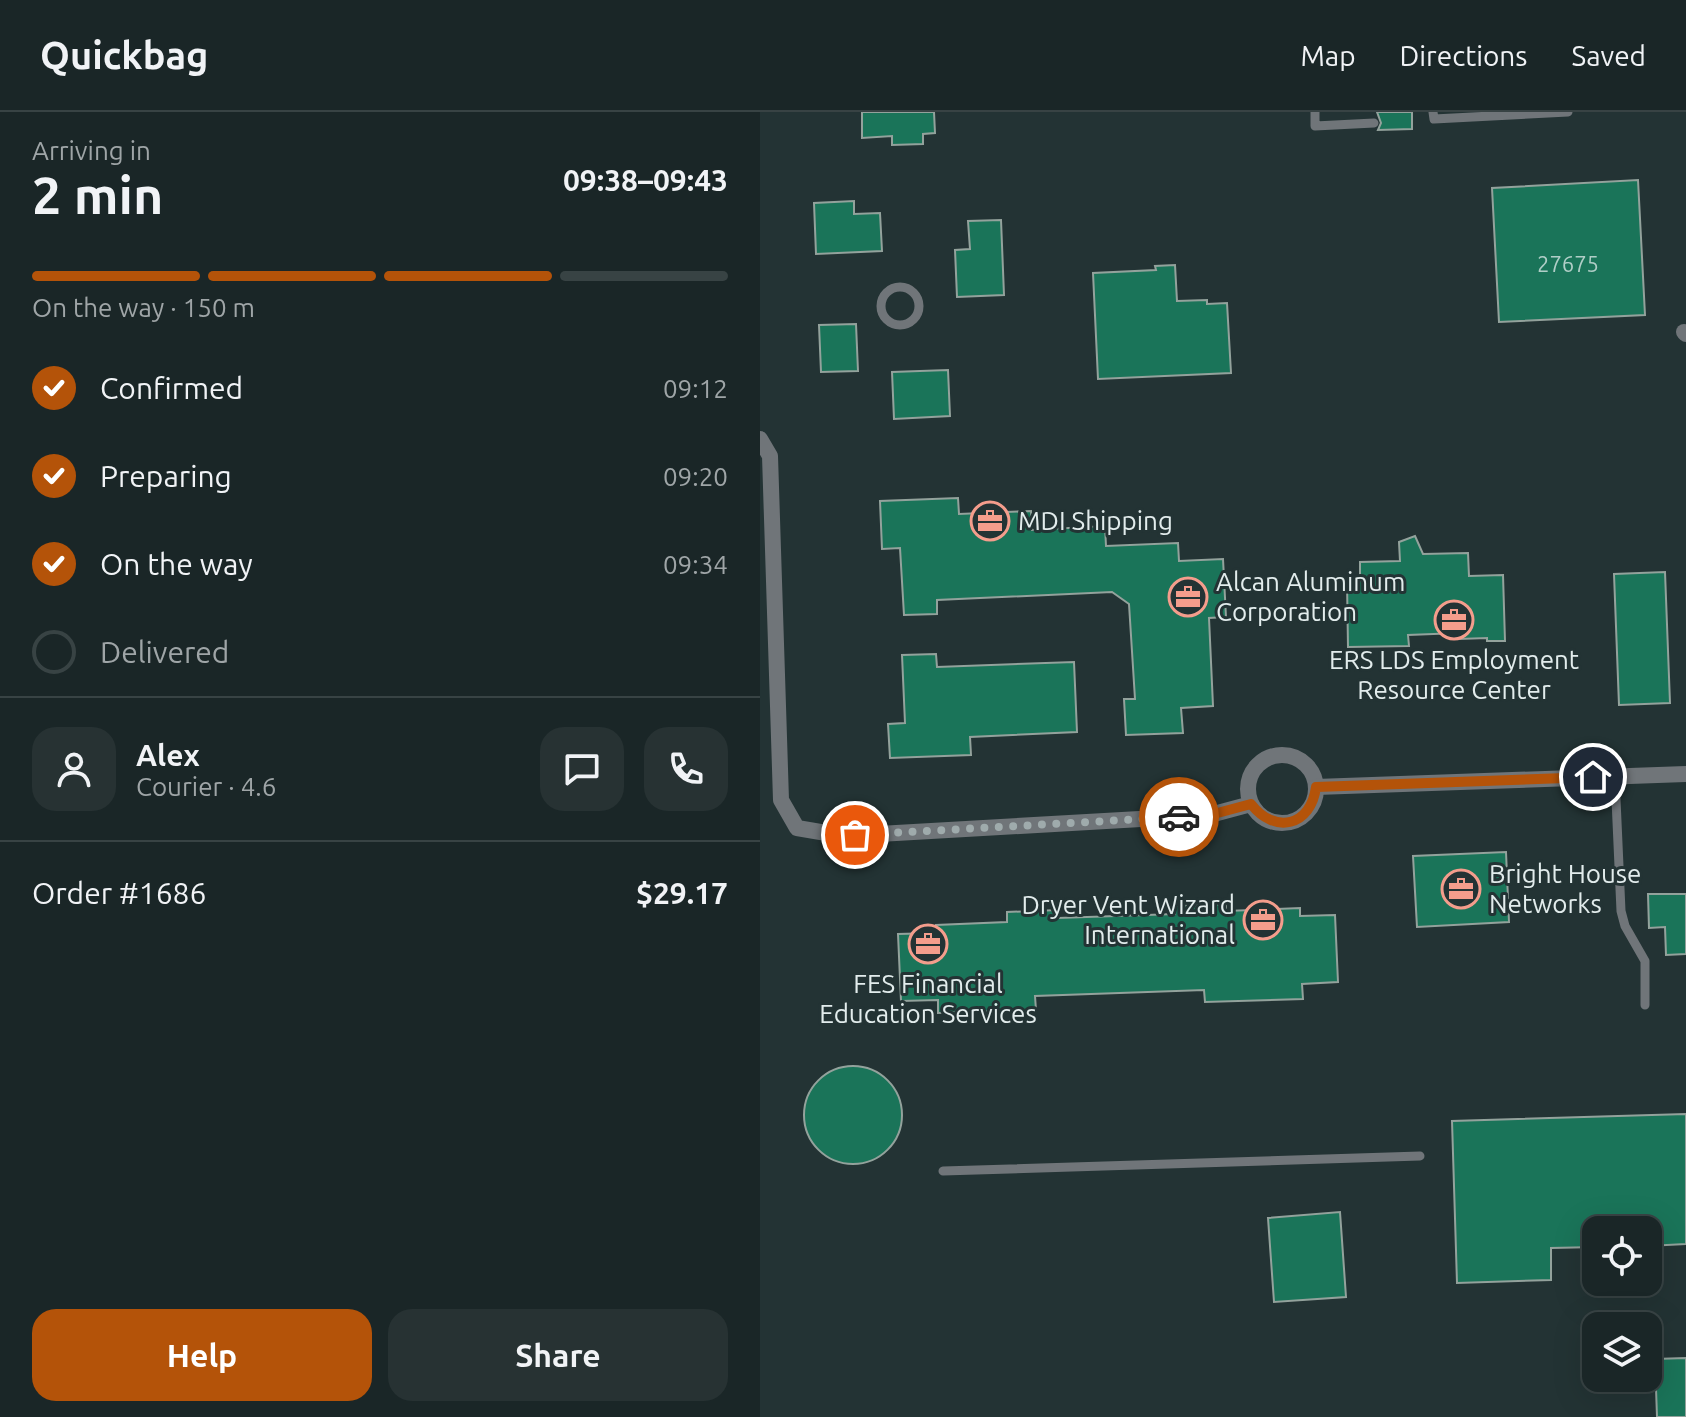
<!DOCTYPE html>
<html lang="en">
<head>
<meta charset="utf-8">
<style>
  :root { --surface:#1a2627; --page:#273233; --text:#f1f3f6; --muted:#9fa5a7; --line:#384344; --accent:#b45309 }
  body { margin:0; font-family:Ubuntu,sans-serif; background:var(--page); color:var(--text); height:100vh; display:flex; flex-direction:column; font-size:30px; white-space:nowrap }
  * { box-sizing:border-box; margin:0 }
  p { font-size:26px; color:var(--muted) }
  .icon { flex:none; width:44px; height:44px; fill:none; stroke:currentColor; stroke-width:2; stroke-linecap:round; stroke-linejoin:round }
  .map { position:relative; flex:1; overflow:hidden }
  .panel { display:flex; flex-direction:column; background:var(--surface); width:760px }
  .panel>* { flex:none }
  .tools { position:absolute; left:822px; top:1104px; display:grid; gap:16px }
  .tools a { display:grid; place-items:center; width:80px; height:80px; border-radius:16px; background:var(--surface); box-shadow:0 8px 32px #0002,0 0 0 2px var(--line); font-size:40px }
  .pin { position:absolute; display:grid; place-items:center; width:68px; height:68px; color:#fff; margin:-34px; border:4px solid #fff; border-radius:50%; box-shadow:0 2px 8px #0007 }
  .courier { position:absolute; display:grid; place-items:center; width:80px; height:80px; margin:-40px; border:6px solid #b45309; border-radius:50%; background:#fff; color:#222; box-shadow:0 2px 10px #0007 }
  .overview em { font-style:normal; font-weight:700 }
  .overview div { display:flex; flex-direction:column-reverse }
  .overview { display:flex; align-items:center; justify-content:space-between; height:136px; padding:0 32px }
  h1 { font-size:52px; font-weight:700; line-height:60px }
  .bar { display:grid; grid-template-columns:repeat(4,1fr); gap:12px 8px; align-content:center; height:96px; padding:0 32px }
  .bar i { height:10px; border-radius:6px; background:var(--line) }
  .bar .on { background:var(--accent) }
  .bar p { grid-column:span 4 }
  .line { display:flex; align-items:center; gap:20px; padding:0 32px; border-top:2px solid var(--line) }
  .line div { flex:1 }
  .round { display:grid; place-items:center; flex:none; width:84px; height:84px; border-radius:24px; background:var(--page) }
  ol { padding:0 32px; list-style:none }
  li { display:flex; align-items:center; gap:24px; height:88px }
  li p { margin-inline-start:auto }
  li .icon { padding:8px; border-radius:50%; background:var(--accent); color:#fff; stroke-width:4 }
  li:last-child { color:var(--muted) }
  li i { width:44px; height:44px; border:4px solid var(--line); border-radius:50% }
  .button { display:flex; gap:16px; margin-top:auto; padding:16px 32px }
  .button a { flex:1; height:92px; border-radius:24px; background:var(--accent); color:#fff; font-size:32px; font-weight:700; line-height:92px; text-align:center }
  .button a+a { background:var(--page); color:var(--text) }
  header { display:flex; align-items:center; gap:48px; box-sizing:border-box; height:112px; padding:0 40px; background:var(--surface); border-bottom:2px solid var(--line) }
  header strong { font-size:38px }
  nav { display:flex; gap:44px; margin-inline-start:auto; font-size:28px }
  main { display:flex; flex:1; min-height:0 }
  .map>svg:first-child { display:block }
  .building { fill:#1a7459; stroke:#93a29c; stroke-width:2 }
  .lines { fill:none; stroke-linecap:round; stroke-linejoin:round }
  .lane { stroke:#707579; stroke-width:9 }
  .street { stroke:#707579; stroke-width:16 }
  .done { stroke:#9fabac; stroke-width:8; stroke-dasharray:0 14.4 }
  .route { stroke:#b45309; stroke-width:10 }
  .labels { text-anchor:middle; stroke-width:6; stroke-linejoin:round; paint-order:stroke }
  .number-label { font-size:22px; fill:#b0cec7 }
  .poi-label { font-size:26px; fill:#e2ecec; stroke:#233334; text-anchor:start }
</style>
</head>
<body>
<header>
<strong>Quickbag</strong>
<nav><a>Map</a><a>Directions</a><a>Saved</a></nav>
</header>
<main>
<section class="panel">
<div class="overview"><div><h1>2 min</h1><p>Arriving in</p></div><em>09:38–09:43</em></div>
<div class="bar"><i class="on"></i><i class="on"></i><i class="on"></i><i></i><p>On the way · 150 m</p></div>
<ol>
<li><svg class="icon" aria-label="check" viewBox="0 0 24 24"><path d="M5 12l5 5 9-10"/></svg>Confirmed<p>09:12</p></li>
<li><svg class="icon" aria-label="check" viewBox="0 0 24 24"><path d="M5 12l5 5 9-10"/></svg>Preparing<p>09:20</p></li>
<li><svg class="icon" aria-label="check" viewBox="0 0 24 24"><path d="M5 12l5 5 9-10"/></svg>On the way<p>09:34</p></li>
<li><i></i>Delivered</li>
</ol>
<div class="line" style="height:144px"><a class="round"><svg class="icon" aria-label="person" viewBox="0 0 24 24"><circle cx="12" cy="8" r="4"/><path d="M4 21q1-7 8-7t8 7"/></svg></a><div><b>Alex</b><p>Courier · 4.6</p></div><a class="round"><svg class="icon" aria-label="chat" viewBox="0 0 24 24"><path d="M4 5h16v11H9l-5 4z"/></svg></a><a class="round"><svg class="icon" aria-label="phone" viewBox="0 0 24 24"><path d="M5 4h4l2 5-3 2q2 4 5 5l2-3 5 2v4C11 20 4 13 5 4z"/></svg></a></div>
<div class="line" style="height:104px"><div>Order #1686</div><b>$29.17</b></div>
<div class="button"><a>Help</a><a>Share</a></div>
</section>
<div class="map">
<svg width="926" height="1305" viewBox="0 0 926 1305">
  <rect width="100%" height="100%" fill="#233334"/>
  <!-- building -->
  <g class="building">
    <polygon points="102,0 174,0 175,21 163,22 163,32 132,33 132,24 102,26"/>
    <polygon points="617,0 652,0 652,17 618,18 621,11"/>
    <polygon points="878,68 885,203 739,210 732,76"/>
    <polygon points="94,89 94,102 120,101 122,139 56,142 54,91"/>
    <polygon points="241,108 244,183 197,185 195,138 210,137 208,109"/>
    <polygon points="415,153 417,189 447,188 447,192 467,191 471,261 338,267 333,161 396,158 395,154"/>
    <polygon points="96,212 98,259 61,260 59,213"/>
    <polygon points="188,258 190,304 134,307 132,260"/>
    <polygon points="198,386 199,402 271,399 272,418 345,414 346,434 418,431 419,449 463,447 466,505 449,506 453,594 421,596 423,621 366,623 364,587 375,587 369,492 352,480 177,488 177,502 144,503 140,436 122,437 120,389"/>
    <polygon points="655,424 663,442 708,441 709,464 743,463 745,529 727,529 727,526 699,527 699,521 648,523 649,534 588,535 587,469 600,469 600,450 640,449 639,430"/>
    <polygon points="905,460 910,591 859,593 854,462"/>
    <polygon points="176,542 177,555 314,550 317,620 210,625 211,643 130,646 128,612 145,611 142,543"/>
    <polygon points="746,740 749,810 657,815 653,744"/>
    <polygon points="888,782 926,782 926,842 906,843 905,815 889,816"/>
    <polygon points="466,792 466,799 540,796 540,804 575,803 578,870 542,872 543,887 445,890 444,878 275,884 276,898 178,901 178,888 141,889 138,822 176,821 176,813 247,810 247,800 298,798 298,806 415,802 415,794"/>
    <circle cx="93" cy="1003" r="49"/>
    <polygon points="926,1002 926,1132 888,1134 888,1118 836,1118 836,1135 791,1136 791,1168 697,1171 692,1009"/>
    <polygon points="580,1100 586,1185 514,1190 508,1106"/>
    <polygon points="926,1246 926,1305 897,1305 895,1247"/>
  </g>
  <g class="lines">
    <!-- lane -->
    <g class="lane">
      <polyline points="555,0 555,14 614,11"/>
      <polyline points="673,0 674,7 808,0"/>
      <circle cx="140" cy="194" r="19"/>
      <polyline points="855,665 861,799 865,814 885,849 885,893"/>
      <polyline points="183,1059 660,1044"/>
    </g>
    <!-- street -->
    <g class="street">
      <polyline points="924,220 926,222"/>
      <polyline points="0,327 10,344 21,688 37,716 84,724 450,703 491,692"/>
      <circle cx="522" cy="677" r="34"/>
      <polyline points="556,675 926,662"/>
    </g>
  </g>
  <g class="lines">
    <!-- done -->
    <polyline class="done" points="95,723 419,705"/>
    <!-- route -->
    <path class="route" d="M419,705L450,703L491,692C515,723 551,714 556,675L833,665"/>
  </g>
  <!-- icons -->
  <defs>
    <g id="office-ring" transform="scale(2)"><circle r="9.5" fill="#233334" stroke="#f49d8c" stroke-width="1.5"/><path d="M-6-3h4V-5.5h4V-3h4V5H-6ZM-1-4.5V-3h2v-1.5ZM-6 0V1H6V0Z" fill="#f49d8c"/></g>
  </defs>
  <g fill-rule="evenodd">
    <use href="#office-ring" x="230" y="409"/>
    <use href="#office-ring" x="428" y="485"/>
    <use href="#office-ring" x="694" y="508"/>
    <use href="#office-ring" x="701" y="777"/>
    <use href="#office-ring" x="503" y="808"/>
    <use href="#office-ring" x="168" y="832"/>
  </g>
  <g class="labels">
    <!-- number labels -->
    <g class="number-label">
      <text x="808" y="160">27675</text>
    </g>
    <!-- poi labels -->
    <g class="poi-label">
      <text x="258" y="418">MDI Shipping</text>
      <text x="456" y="479">Alcan Aluminum<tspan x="456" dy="30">Corporation</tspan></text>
      <text x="694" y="557" text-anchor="middle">ERS LDS Employment<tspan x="694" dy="30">Resource Center</tspan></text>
      <text x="729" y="771">Bright House<tspan x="729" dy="30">Networks</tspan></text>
      <text x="475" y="802" text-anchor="end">Dryer Vent Wizard<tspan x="475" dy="30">International</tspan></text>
      <text x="168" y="881" text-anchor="middle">FES Financial<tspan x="168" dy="30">Education Services</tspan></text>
    </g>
  </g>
</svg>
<div class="tools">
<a><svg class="icon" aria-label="locate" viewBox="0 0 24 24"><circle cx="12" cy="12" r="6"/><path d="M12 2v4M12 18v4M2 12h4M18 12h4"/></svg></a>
<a><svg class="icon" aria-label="layers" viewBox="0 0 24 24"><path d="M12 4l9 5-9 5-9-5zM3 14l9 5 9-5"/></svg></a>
</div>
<div class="pin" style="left:95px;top:723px;background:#ea580c"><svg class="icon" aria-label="bag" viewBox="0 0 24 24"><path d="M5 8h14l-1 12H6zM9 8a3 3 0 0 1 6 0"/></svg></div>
<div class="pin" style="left:833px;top:665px;background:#1f2937"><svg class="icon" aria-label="home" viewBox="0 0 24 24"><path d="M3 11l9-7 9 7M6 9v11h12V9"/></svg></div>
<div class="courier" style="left:419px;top:705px"><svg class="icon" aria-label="car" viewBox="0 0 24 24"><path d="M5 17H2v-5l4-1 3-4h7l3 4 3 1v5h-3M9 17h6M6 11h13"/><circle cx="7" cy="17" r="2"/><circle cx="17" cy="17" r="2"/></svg></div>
</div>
</main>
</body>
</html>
